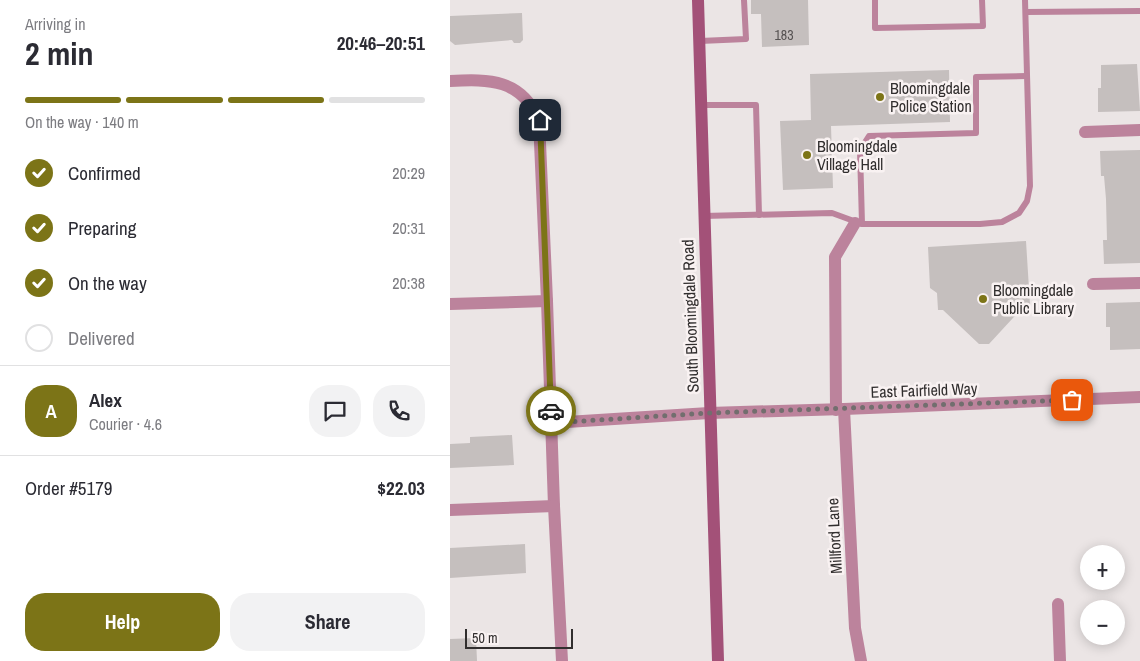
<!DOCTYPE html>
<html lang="en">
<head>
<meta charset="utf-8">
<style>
  :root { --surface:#fff; --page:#f2f2f3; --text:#2b2b33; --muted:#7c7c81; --line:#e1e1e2; --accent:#7c7417 }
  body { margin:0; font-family:"Archivo Narrow",sans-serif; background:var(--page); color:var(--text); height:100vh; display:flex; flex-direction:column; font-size:19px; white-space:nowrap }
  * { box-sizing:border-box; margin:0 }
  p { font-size:16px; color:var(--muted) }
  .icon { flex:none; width:28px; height:28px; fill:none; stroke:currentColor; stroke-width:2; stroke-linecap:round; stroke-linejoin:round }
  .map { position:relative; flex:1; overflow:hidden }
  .details { display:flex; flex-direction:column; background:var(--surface); width:450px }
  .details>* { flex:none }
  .tools { position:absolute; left:630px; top:545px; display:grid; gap:10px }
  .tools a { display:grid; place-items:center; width:45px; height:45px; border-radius:50%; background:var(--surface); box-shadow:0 2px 12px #0003; font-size:25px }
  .scale { position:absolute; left:15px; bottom:12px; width:108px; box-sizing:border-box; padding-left:5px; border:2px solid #312e2e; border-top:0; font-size:14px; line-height:18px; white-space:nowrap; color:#312e2e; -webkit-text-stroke:4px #f9f2f2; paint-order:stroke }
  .pin { position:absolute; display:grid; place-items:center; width:42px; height:42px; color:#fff; margin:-21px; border-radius:10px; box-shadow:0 2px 8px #0006 }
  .courier { position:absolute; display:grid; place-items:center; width:50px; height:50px; margin:-25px; border:4px solid #7c7417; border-radius:50%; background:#fff; color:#222; box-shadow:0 1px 6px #0007 }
  .summary em { font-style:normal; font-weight:700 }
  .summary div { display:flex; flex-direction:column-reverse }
  .summary { display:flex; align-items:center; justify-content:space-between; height:85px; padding:0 25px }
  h1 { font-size:32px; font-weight:700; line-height:38px }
  .bar { display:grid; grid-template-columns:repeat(4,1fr); gap:8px 5px; align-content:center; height:60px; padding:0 25px }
  .bar i { height:6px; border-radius:4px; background:var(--line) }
  .bar .on { background:var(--accent) }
  .bar p { grid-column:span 4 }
  .line { display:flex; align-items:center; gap:12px; padding:0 25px; border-top:1px solid var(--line) }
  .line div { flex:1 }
  .round { display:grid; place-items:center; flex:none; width:52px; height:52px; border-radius:20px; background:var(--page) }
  ol { padding:0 25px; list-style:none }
  li { display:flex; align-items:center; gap:15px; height:55px }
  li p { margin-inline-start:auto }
  li .icon { padding:5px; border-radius:50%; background:var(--accent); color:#fff; stroke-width:4 }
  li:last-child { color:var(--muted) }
  li i { width:28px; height:28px; border:2px solid var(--line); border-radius:50% }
  .primary-button { display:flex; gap:10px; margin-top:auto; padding:10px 25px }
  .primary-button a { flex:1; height:58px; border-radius:20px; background:var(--accent); color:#fff; font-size:20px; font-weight:700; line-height:58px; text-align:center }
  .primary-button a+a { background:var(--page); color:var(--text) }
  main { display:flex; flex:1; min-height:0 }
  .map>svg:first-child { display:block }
  .building { fill:#c5bfbe }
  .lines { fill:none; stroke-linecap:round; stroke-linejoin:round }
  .service { stroke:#bc839c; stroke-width:6 }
  .minor { stroke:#bc839c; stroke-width:12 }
  .tertiary { stroke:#bc839c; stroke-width:12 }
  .secondary { stroke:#a35178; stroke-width:12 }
  .done { stroke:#726e6e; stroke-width:5; stroke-dasharray:0 9 }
  .route { stroke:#7c7417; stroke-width:6 }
  .poi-dot { fill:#7c7417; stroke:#f9f2f2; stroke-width:2 }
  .labels { text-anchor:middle; stroke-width:5; stroke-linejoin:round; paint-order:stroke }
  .number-label { font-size:14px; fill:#565252 }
  .poi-label { font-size:16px; fill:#312e2e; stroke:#f9f2f2; text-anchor:start }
  .street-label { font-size:16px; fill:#312e2e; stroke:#f9f2f2 }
</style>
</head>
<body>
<main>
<section class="details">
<div class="summary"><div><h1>2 min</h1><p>Arriving in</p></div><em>20:46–20:51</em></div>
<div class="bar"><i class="on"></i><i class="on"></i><i class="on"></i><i></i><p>On the way · 140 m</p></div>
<ol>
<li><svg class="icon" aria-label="check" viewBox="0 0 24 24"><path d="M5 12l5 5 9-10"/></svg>Confirmed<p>20:29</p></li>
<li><svg class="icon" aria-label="check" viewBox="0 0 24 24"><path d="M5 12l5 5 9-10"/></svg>Preparing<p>20:31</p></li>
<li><svg class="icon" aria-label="check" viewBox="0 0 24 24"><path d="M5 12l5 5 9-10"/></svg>On the way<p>20:38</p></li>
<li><i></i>Delivered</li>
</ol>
<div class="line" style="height:90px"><b class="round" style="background:var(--accent);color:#fff">A</b><div><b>Alex</b><p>Courier · 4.6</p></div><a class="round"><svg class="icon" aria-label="chat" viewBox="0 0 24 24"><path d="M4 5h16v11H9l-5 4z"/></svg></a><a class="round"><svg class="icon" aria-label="phone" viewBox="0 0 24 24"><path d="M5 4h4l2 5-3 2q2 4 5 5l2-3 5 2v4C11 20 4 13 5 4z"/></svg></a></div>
<div class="line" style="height:65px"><div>Order #5179</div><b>$22.03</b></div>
<div class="primary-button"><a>Help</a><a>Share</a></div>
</section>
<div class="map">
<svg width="690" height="661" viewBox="0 0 690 661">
  <rect width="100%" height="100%" fill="#ebe5e5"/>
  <!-- building -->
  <g class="building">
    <polygon points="301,0 358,0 359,45 312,47 311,14 301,14"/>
    <polygon points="72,13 73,40 70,43 64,43 62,40 5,45 0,41 0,16"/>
    <polygon points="687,64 690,111 648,112 648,88 651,88 651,65"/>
    <polygon points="499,70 500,122 381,126 383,188 333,190 330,121 361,120 360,74"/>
    <polygon points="690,150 690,263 654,264 653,240 657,240 656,199 654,176 651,176 650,151"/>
    <polygon points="576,241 580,305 574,306 539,344 529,344 493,310 488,310 487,293 480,288 478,247"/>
    <polygon points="690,302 690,349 660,350 660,327 656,327 656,303"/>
    <polygon points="62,435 64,465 0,468 0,444 20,443 20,437"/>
    <polygon points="75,544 76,573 0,578 0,548"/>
    <polygon points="26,638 27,661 0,661 0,639"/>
  </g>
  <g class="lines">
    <!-- service -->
    <g class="service">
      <polyline points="425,0 425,28 533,26 532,0"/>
      <polyline points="576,12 690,11"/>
      <polyline points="250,41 296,39 294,0"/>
      <polyline points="252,105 306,105 309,215"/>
      <polyline points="253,216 382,213 412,224 530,224 552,222 569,213 577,201 580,186 575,0"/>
      <polyline points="412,224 410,150 419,136 526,133 526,77 576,76"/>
    </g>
    <!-- minor -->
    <g class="minor">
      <path d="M0,81C40,79 71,79 89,120L97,301L0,304"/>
      <polyline points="635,132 690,130"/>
      <polyline points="643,284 690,283"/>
      <polyline points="97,301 104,506"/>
      <polyline points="394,409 405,628 411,661"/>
      <polyline points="386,410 385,257 405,223"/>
      <polyline points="101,423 259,413"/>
      <polyline points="0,510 104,506 112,661"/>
      <polyline points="608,604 610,661"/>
    </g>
    <!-- tertiary -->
    <polyline class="tertiary" points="259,413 394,409 690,397"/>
    <!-- secondary -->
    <polyline class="secondary" points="248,0 268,661"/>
  </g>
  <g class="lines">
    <!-- done -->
    <polyline class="done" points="101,411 101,423 259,413 622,400"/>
    <!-- route -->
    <polyline class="route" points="90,120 101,411"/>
  </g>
  <!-- markers -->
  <g class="poi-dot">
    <circle cx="430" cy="97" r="5"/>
    <circle cx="357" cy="155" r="5"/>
    <circle cx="533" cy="299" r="5"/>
  </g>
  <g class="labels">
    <!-- number labels -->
    <g class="number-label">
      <text x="334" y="40">183</text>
    </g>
    <!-- poi labels -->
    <g class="poi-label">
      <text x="440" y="94">Bloomingdale<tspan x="440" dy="18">Police Station</tspan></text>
      <text x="367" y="152">Bloomingdale<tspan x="367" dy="18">Village Hall</tspan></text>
      <text x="543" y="296">Bloomingdale<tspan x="543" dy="18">Public Library</tspan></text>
    </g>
    <!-- street labels -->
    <g class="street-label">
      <text transform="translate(240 316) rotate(-92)" y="6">South Bloomingdale Road</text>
      <text transform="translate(474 390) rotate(-2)" y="6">East Fairfield Way</text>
      <text transform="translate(384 536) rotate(-93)" y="6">Millford Lane</text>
    </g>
  </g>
</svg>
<div class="tools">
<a>+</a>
<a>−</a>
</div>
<div class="scale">50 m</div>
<div class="pin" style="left:622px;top:400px;background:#ea580c"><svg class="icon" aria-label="bag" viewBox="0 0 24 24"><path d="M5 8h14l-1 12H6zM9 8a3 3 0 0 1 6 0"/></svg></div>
<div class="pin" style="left:90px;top:120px;background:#1f2937"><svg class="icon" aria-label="home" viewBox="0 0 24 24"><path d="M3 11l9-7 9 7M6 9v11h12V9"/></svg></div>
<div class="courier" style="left:101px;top:411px"><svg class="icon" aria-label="car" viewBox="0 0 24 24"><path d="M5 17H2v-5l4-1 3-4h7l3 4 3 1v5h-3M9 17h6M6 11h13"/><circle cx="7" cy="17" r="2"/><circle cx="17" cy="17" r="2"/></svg></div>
</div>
</main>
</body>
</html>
